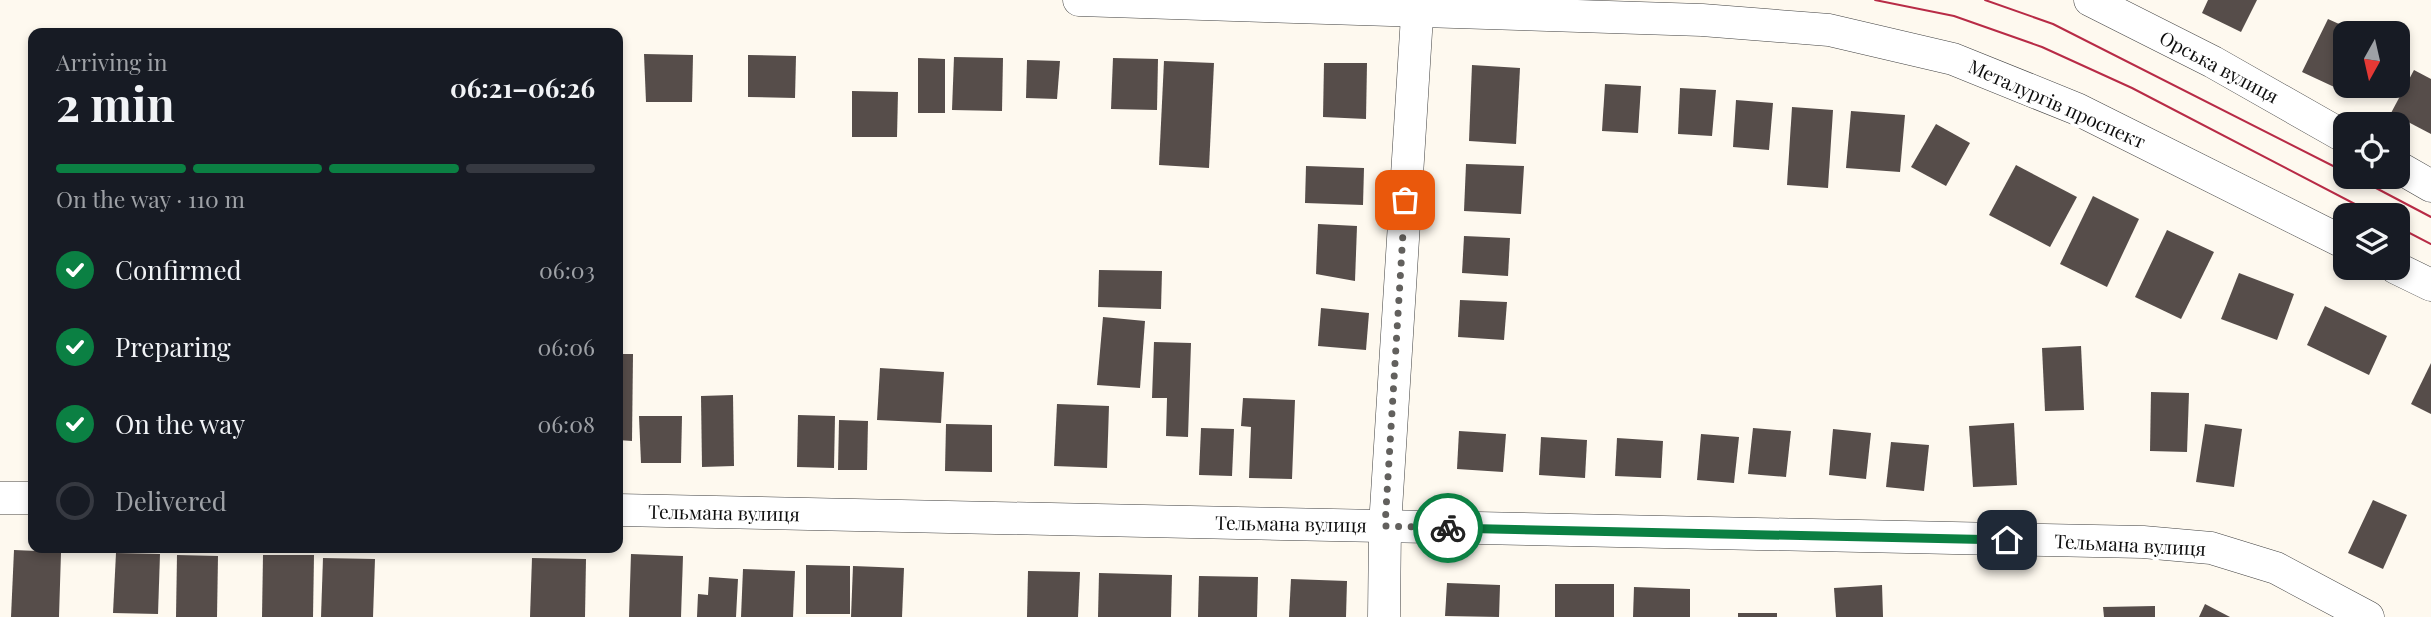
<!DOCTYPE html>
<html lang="en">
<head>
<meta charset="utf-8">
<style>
  :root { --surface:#171b24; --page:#242831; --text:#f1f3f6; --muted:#9ea1a6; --line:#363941; --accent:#0b8043 }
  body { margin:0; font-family:"Playfair Display",serif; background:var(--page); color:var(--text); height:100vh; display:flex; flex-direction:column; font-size:26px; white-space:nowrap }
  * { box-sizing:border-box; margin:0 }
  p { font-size:23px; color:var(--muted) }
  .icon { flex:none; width:38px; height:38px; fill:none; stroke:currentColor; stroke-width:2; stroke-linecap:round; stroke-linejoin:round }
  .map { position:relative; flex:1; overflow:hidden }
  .side { position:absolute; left:28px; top:28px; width:595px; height:525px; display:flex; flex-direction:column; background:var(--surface); border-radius:14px; box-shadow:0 4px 10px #0003 }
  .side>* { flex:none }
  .needle { width:46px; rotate:188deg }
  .controls { position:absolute; left:2333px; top:21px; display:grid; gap:14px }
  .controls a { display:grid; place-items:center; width:77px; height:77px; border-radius:14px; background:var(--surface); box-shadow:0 4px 10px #0003; font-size:35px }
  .pin { position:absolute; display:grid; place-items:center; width:60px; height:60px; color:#fff; margin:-30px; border-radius:14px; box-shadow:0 4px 10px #0006 }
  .courier { position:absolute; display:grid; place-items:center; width:70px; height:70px; margin:-35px; border:5px solid #0b8043; border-radius:50%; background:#fff; color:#222; box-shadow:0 2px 9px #0007 }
  .summary em { font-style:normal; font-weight:700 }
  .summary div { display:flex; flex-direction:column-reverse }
  .summary { display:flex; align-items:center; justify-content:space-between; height:119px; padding:0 28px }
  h1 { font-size:46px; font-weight:700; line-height:52px }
  .bar { display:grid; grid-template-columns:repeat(4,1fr); gap:10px 7px; align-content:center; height:84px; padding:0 28px }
  .bar i { height:9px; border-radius:5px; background:var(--line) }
  .bar .active { background:var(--accent) }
  .bar p { grid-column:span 4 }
  ol { padding:0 28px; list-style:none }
  li { display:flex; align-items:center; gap:21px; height:77px }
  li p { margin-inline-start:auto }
  li .icon { padding:7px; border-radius:50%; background:var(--accent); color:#fff; stroke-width:4 }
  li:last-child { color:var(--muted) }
  li i { width:38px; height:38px; border:4px solid var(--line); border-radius:50% }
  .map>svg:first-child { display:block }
  .building { fill:#564d4a }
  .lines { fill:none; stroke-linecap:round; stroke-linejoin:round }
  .street-casing { stroke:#414141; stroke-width:33 }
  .street { stroke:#fff; stroke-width:32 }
  .tram { stroke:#b82b46; stroke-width:2 }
  .done { stroke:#62605d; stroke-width:7; stroke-dasharray:0 12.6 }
  .route { stroke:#0b8043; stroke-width:9 }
  .labels { text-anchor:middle; stroke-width:7; stroke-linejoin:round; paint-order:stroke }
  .street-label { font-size:19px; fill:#0e0e0e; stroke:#fff }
</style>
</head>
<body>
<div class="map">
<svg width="2431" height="617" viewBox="0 0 2431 617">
  <rect width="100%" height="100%" fill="#fef9ef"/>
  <!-- building -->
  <g class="building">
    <polygon points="2208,0 2257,0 2241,32 2202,13"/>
    <polygon points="2328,19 2359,33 2345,33 2345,86 2349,86 2345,92 2302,72"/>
    <polygon points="644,54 693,55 692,102 646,102"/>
    <polygon points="748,55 796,56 795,98 748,97"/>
    <polygon points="954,57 1003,58 1002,111 952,110"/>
    <polygon points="918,58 945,59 945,113 918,113"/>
    <polygon points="1113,58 1158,59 1157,110 1111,109"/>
    <polygon points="1027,60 1060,61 1057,99 1026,98"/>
    <polygon points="1164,61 1214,63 1209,168 1159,165"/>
    <polygon points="1324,63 1367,63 1366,119 1323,117"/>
    <polygon points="1472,65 1520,68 1516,144 1469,141"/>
    <polygon points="2414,70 2431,79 2431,134 2391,113"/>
    <polygon points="1605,84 1641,86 1638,133 1602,131"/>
    <polygon points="1680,88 1716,90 1712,136 1678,134"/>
    <polygon points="852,91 898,92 897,137 852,137"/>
    <polygon points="1736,100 1773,103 1769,150 1733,147"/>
    <polygon points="1792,107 1833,110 1828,188 1787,185"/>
    <polygon points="1851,111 1905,115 1900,172 1846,168"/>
    <polygon points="1936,124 1970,143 1946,186 1911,167"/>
    <polygon points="1466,164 1524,166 1521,214 1464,211"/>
    <polygon points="2016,165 2077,197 2050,247 1989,215"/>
    <polygon points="1306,166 1364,168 1363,205 1305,203"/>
    <polygon points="2093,196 2139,219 2107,287 2060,264"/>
    <polygon points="1318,224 1357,226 1355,281 1316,274"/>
    <polygon points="2167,230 2214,252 2181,319 2135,297"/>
    <polygon points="1464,236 1510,238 1508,276 1462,273"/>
    <polygon points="1099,270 1162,271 1161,309 1098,307"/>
    <polygon points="2239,273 2294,294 2277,340 2221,319"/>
    <polygon points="1460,300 1507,302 1504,340 1458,337"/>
    <polygon points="2325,306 2387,336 2369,375 2307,345"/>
    <polygon points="1321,308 1369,313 1366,350 1318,346"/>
    <polygon points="1103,317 1145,321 1140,388 1097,385"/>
    <polygon points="1154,342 1191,343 1188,437 1166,436 1167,398 1152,398"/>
    <polygon points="2081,346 2084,410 2045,411 2042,348"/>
    <polygon points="618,354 633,354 632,441 618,440"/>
    <polygon points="2431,363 2431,414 2411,404"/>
    <polygon points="880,368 944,372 941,423 877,420"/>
    <polygon points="2151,392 2189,393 2187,452 2150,451"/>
    <polygon points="733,395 734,466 702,467 701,396"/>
    <polygon points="1243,398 1295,400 1292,479 1249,478 1251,427 1241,426"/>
    <polygon points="1057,404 1109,406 1107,468 1054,466"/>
    <polygon points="798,415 835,416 834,468 797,467"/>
    <polygon points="639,416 682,416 681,463 641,463"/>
    <polygon points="839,420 868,421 867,470 838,470"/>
    <polygon points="2014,423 2017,485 1973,487 1969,426"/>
    <polygon points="946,424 992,425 992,472 945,471"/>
    <polygon points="2205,424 2242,429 2234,487 2196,482"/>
    <polygon points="1201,428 1234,429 1232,476 1199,475"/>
    <polygon points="1753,428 1791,431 1786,477 1748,474"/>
    <polygon points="1833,429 1871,433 1866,479 1829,475"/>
    <polygon points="1459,431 1506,434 1503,472 1457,469"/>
    <polygon points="1701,434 1739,437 1734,483 1697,480"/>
    <polygon points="1541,437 1587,440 1585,478 1539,475"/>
    <polygon points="1617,438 1663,441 1661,478 1615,476"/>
    <polygon points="1891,442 1929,445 1924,491 1886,487"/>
    <polygon points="2373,500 2407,515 2383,569 2348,553"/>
    <polygon points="14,550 61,552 59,617 11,617"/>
    <polygon points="116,553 160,554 158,614 113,613"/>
    <polygon points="631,554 683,556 681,617 629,617"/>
    <polygon points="177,555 218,556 217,617 176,617"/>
    <polygon points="263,555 314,555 313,617 262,617"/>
    <polygon points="323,558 375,559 373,617 321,617"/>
    <polygon points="532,558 586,559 585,617 530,617"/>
    <polygon points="806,565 850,566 850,614 806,614"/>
    <polygon points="853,566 904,568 902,617 851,617"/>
    <polygon points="743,569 795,571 793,617 741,617"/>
    <polygon points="1028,571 1080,572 1078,617 1027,617"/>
    <polygon points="1099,573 1172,575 1171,617 1098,617"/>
    <polygon points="1199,576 1258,577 1257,617 1198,617"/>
    <polygon points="709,577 738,579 736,617 697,617 698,594 708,595"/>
    <polygon points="1291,579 1347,581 1346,617 1289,617"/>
    <polygon points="1447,583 1500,585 1499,617 1445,616"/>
    <rect x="1555" y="584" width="59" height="33"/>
    <polygon points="1882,585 1883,617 1836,617 1834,588"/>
    <polygon points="1634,587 1690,589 1690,617 1633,617"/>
    <polygon points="2205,604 2230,617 2199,617"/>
    <polygon points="2155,606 2155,617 2104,617 2103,607"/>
    <rect x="1738" y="613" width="39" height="4"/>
  </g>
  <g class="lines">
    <!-- street casing -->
    <g class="street-casing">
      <g id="street">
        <polyline points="1079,0 1702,20 1829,30 1953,59 2077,109 2345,243"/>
        <polyline points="2090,0 2213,62 2345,137"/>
        <polyline points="2398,167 2431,186"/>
        <polyline points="2396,268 2431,285"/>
        <polyline points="0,498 33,498"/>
        <polyline points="618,510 2143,542 2211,548 2276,568 2368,617"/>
        <polyline points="1384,617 1385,526 1418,0"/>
      </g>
    </g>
    <!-- street -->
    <use href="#street" class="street"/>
    <!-- tram -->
    <g class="tram">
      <polyline points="1875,0 1954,16 2042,47 2132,88 2376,215"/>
      <polyline points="1985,0 2053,24 2345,172"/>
      <polyline points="2355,177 2431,217"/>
      <polyline points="2398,227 2431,244"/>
    </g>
  </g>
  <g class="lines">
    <!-- done -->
    <polyline class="done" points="1405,200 1385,526 1448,528"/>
    <!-- route -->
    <polyline class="route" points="1448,528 2007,540"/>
  </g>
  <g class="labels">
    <!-- street labels -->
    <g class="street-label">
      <text transform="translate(2219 67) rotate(28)" y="7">Орська вулиця</text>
      <text transform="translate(2057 104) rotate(24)" y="7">Металургів проспект</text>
      <text transform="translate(724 513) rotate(1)" y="7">Тельмана вулиця</text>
      <text transform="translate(1291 524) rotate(1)" y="7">Тельмана вулиця</text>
      <text transform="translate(2130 545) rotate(3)" y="7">Тельмана вулиця</text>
    </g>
  </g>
</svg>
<div class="controls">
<a><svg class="needle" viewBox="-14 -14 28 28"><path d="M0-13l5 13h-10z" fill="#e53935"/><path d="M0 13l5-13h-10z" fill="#9ea1a6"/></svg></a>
<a><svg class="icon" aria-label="locate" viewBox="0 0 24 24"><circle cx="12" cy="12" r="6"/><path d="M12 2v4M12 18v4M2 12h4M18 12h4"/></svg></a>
<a><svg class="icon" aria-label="layers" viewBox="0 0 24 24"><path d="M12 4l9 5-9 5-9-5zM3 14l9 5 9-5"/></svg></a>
</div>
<div class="pin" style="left:1405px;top:200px;background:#ea580c"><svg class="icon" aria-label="bag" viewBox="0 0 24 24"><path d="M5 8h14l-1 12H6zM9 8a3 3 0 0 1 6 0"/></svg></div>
<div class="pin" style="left:2007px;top:540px;background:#1f2937"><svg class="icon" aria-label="home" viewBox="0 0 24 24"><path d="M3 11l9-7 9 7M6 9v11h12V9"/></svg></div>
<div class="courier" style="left:1448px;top:528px"><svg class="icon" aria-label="bike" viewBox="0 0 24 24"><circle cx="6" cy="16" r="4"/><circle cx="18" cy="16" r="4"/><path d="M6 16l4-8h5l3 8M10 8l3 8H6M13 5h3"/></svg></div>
<section class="side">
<div class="summary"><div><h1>2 min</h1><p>Arriving in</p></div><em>06:21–06:26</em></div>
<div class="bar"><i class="active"></i><i class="active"></i><i class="active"></i><i></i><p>On the way · 110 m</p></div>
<ol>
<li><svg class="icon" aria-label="check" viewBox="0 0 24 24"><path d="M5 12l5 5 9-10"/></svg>Confirmed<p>06:03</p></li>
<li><svg class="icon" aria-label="check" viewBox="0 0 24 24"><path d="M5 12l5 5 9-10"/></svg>Preparing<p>06:06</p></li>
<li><svg class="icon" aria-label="check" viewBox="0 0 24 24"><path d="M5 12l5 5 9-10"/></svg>On the way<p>06:08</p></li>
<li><i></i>Delivered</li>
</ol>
</section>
</div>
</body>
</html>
